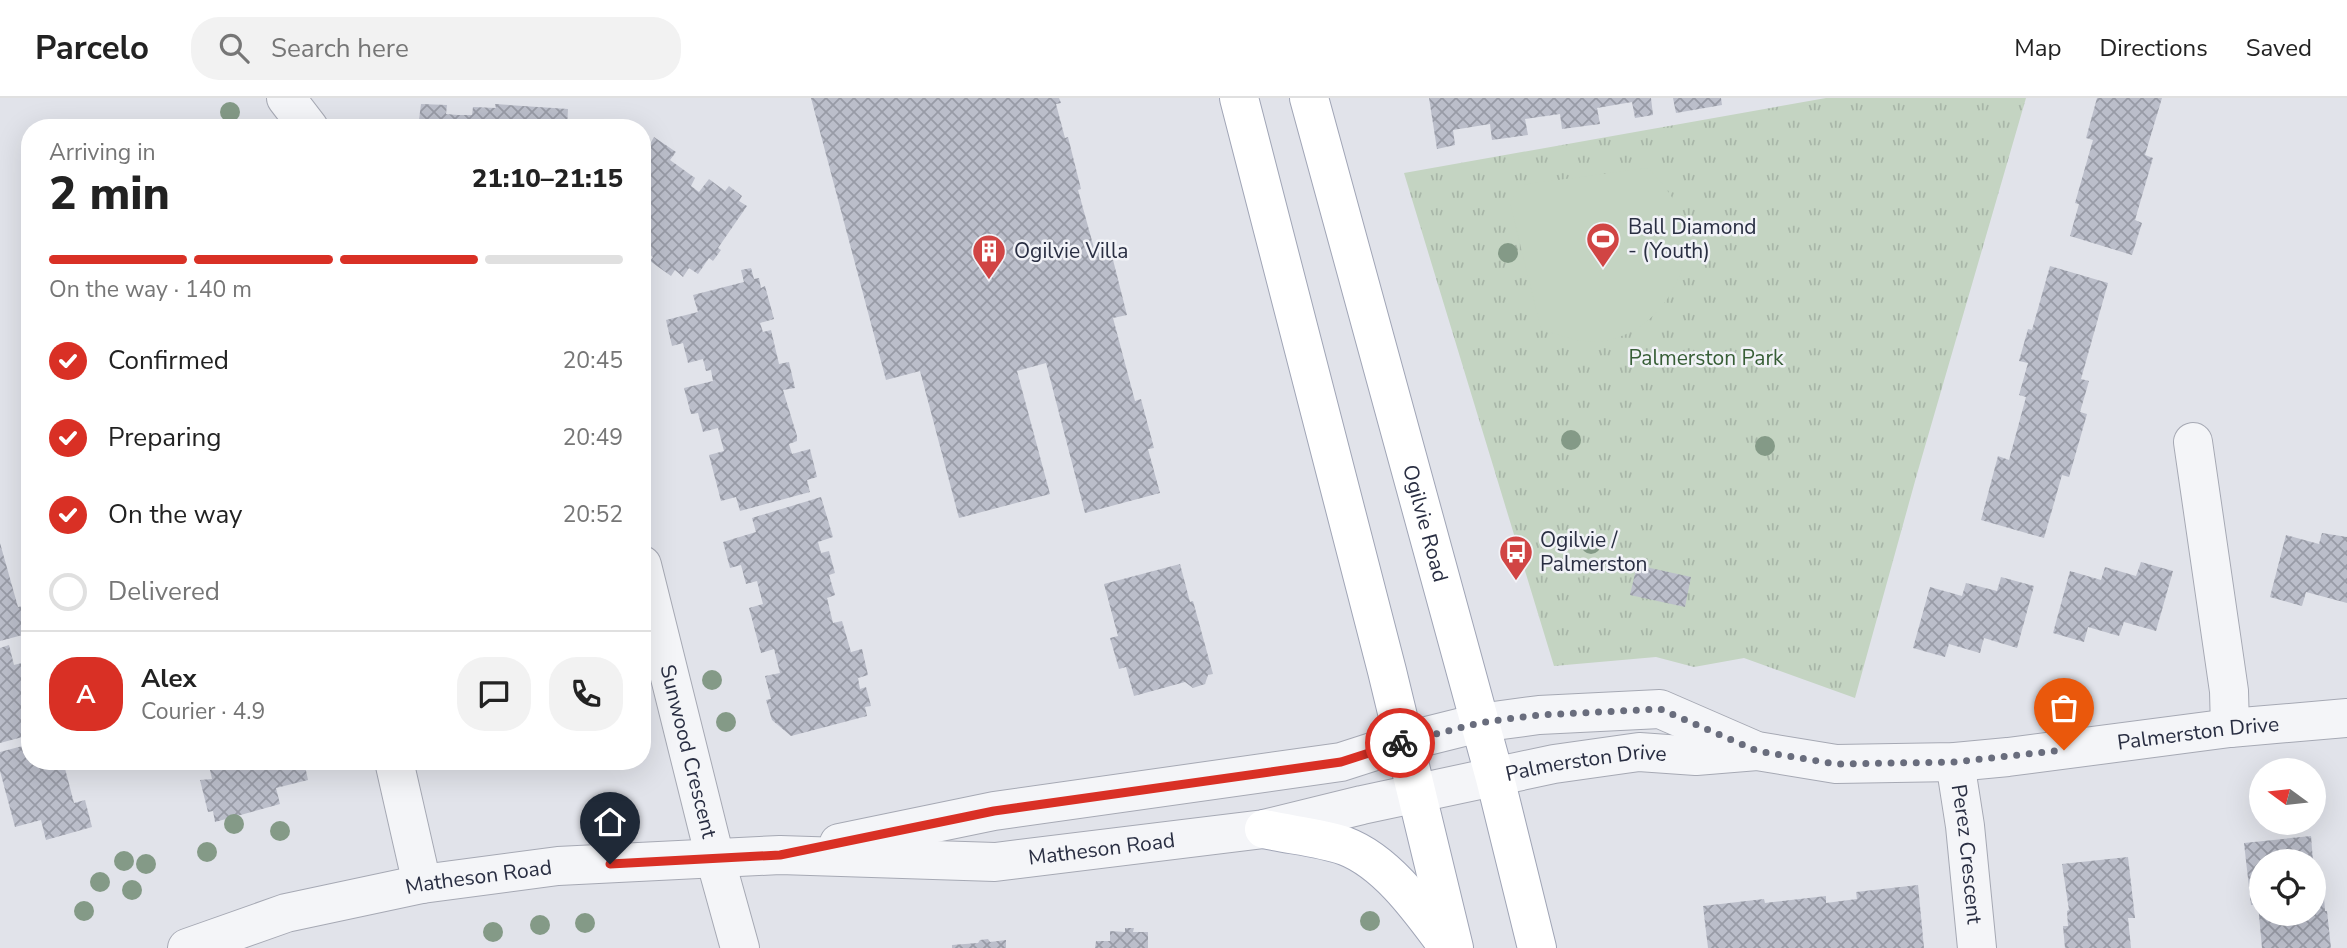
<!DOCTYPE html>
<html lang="en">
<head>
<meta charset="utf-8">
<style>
  :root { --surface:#fff; --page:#f2f2f2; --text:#222; --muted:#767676; --line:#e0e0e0; --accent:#d93025 }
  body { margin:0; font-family:"Nunito Sans",sans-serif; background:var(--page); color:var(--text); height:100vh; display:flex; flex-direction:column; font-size:26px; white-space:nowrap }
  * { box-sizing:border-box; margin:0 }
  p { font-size:23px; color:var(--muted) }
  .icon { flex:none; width:38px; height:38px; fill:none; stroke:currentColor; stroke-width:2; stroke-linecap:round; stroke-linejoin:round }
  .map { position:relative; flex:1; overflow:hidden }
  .details { position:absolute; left:21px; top:21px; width:630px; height:651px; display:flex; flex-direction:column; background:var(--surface); border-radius:28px; box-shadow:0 7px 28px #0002 }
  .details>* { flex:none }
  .needle { width:46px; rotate:285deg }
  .fabs { position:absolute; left:2249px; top:660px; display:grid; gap:14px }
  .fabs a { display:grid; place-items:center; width:77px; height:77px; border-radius:50%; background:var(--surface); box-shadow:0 7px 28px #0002; font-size:35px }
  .pin { position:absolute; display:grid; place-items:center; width:60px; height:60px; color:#fff; margin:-72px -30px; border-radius:50% 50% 50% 0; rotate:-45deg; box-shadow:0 0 7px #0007 }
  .pin .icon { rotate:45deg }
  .courier { position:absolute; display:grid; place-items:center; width:70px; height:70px; margin:-35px; border:5px solid #d93025; border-radius:50%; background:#fff; color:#222; box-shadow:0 2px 9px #0007 }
  .overview em { font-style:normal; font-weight:800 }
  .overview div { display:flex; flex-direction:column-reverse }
  .overview { display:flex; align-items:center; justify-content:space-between; height:119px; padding:0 28px }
  h1 { font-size:46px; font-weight:800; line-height:52px }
  .bar { display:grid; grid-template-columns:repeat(4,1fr); gap:10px 7px; align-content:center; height:84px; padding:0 28px }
  .bar i { height:9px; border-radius:5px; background:var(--line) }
  .bar .current { background:var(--accent) }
  .bar p { grid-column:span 4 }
  .line { display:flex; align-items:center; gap:18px; padding:0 28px; border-top:2px solid var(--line) }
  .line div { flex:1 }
  .round { display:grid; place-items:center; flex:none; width:74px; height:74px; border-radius:28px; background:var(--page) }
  ol { padding:0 28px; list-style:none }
  li { display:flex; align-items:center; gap:21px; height:77px }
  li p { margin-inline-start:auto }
  li .icon { padding:7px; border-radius:50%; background:var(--accent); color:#fff; stroke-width:4 }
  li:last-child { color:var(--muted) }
  li i { width:38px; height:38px; border:4px solid var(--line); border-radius:50% }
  header { display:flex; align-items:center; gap:42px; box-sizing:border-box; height:98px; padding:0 35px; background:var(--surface); border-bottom:2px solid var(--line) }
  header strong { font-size:33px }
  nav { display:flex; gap:38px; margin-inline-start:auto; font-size:24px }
  .search { width:490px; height:63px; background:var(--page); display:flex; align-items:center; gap:18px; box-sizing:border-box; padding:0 24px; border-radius:28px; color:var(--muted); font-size:26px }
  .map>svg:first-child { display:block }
  .park { fill:url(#park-tufts) }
  .pitch { fill:#c4d4c2 }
  .building { fill:url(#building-cross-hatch) }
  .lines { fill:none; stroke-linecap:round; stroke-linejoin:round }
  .minor-casing { stroke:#a6a9b4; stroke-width:40 }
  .major-casing { stroke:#a0a5b6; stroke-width:40 }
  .minor { stroke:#f4f5f8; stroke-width:38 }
  .major { stroke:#fff; stroke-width:38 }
  .tree { fill:#849a87 }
  .done { stroke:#696d7d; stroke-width:7; stroke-dasharray:0 12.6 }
  .route { stroke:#d93025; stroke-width:9 }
  .labels { text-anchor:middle; stroke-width:5; stroke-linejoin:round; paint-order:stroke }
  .poi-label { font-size:21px; fill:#292e42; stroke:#f1f2f7; text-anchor:start }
  .park-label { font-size:21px; fill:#375e36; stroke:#f1f2f7 }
  .street-label { font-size:21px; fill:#292e42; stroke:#f1f2f7 }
</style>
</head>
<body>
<header>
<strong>Parcelo</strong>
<div class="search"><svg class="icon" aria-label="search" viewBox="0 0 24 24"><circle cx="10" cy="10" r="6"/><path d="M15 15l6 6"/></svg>Search here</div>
<nav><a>Map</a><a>Directions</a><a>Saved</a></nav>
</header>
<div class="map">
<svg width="2347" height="850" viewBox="0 0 2347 850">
  <defs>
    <pattern id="park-tufts" width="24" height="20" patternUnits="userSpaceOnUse" patternTransform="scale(1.75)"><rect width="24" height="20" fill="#c4d4c2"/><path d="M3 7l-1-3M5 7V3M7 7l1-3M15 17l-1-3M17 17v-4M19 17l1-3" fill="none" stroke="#a8b6a8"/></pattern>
    <pattern id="building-cross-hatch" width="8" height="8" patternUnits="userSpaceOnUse" patternTransform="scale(1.75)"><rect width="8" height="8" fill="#bbbeca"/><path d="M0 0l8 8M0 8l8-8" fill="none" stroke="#989ba6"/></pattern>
  </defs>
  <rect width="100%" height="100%" fill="#e1e3ea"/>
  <!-- park -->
  <polygon class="park" points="1826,0 2026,0 1917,376 1855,600 1744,560 1694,569 1656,559 1554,568 1404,75"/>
  <!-- pitch -->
  <path class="pitch" d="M1648,70C1663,86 1677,102 1683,123C1696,176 1657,235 1603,243C1581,246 1561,238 1541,231L1510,105L1520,87Z"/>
  <!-- building -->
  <g class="building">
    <polygon points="811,0 1059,0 1061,5 1056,6 1065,40 1068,39 1081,91 1078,92 1094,150 1109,146 1127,217 1113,220 1135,303 1141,301 1154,350 1148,351 1160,395 1085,415 1046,265 1017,273 1050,396 959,420 920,273 886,282"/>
    <polygon points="1429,0 1651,0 1653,17 1635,20 1632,4 1597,10 1600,26 1562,31 1560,16 1525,21 1528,37 1492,42 1490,26 1453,32 1455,47 1437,51"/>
    <polygon points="1673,0 1721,0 1722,7 1676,15"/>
    <polygon points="2097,0 2162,0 2145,57 2153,60 2135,122 2142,125 2132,157 2070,138 2079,106 2075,105 2093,42 2086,40"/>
    <polygon points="421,6 447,7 446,16 458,17 472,17 473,9 496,10 495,6 568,11 567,30 418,30"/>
    <polygon points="654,39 676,54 670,62 695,80 691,88 699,94 709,81 725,93 729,88 742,98 739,103 747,108 718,150 721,152 713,163 709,160 698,176 689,170 683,179 675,172 671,178 650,163 653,159 642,151 644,133 642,132 642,40 650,46"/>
    <polygon points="2050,168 2108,185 2081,281 2089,283 2080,314 2087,316 2069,379 2062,377 2044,440 1981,422 1998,358 2009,362 2026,299 2019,297 2028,265 2019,263 2028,231 2032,232"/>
    <polygon points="751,170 754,181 759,180 761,190 765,188 774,221 760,225 763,234 771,232 779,266 789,264 795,290 783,292 797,338 797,343 789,346 792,356 810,351 817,379 807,382 810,394 740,413 736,399 721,403 709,357 724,353 718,330 703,334 698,315 691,316 684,290 713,283 711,272 706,273 703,261 688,265 683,245 672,248 666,222 698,214 693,197 744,184 741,172"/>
    <polygon points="821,399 833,439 818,444 821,455 829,453 835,475 829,477 835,497 827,500 833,525 842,523 851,554 862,551 868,577 858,580 860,591 866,589 871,608 865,609 867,618 791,638 772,622 766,602 771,601 765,578 780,575 774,551 761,555 749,510 763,506 757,483 746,486 741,467 730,470 723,444 756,434 752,420"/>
    <polygon points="2322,435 2347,439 2347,505 2306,494 2302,508 2270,499 2286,437 2319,446"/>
    <polygon points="0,445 18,509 26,507 30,522 30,535 0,543"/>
    <polygon points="2141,464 2173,473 2156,533 2124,524 2119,538 2088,529 2084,544 2053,535 2070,473 2101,482 2105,469 2136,478"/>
    <polygon points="1180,466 1190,504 1193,503 1213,576 1208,577 1205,586 1193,590 1185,584 1134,598 1126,569 1119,571 1110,540 1118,538 1104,486"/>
    <polygon points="1637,467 1691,479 1685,509 1630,497"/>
    <polygon points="2001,479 2034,488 2017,550 1984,540 1980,555 1949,546 1945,559 1913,550 1930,489 1962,498 1966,485 1997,493"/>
    <polygon points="9,547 14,567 30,563 30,637 0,645 0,550"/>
    <polygon points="30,646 30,663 63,663 74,705 85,702 92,729 46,742 41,722 15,729 0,673 0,654"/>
    <polygon points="208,663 304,663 308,682 276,690 280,706 215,724 213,713 208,714 200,682 212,681"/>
    <polygon points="2311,738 2313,763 2261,763 2261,816 2314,816 2314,785 2317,784 2319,800 2324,799 2325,813 2327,813 2331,850 2262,850 2258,806 2251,807 2244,745"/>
    <polygon points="2128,759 2135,820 2128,820 2131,850 2065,850 2063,828 2068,828 2067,813 2069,812 2062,766"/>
    <polygon points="1918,787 1924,850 1708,850 1703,808 1764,801 1765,805 1826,798 1826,805 1857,801 1856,794"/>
    <polygon points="1125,830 1134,830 1133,834 1148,834 1148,850 1095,850 1096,843 1110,843 1110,833 1125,834"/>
    <polygon points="988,841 990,844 1006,842 1006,850 952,850 952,847 978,845 980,842"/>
  </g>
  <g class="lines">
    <!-- minor casing -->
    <g class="minor-casing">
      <g id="minor">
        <polyline points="286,0 309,30"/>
        <polyline points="2193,344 2229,593 2230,630"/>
        <path id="s1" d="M642,467L715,760L740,850"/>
        <polyline points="394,663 422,786"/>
        <path id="s2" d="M1955,664L1965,728L1977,850"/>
        <polyline points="839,745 994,713 1341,664 1403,644 1479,625 1539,617 1660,611 1752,651"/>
        <path id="s3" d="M187,850L286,815L422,786L558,768L780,757L995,764L1264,731L1362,707L1554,666L1639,654L1696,658L1757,653L1836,666L1955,664L2008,659L2230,630L2347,620"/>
      </g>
    </g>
    <!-- major casing -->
    <g class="major-casing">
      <g id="major">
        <polyline points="1239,0 1387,573 1454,850"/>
        <path id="s4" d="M1309,0L1495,680L1537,850"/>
        <path d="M1264,731C1290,737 1319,739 1345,748C1387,764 1420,811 1446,846"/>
      </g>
    </g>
    <!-- minor -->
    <use href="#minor" class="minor"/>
    <!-- major -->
    <use href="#major" class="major"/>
  </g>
  <!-- trees -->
  <g class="tree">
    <circle cx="230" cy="14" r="10"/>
    <circle cx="1508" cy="155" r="10"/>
    <circle cx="1571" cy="342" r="10"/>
    <circle cx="1765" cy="348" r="10"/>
    <circle cx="1591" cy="446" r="10"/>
    <circle cx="712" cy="582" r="10"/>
    <circle cx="726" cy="624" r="10"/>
    <circle cx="234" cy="726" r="10"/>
    <circle cx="280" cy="733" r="10"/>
    <circle cx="207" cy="754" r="10"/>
    <circle cx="124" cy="763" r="10"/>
    <circle cx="146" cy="766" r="10"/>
    <circle cx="100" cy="784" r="10"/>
    <circle cx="132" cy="792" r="10"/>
    <circle cx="84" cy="813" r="10"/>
    <circle cx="1370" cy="823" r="10"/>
    <circle cx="585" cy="825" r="10"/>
    <circle cx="540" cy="827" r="10"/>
    <circle cx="493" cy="834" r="10"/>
  </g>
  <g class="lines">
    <!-- done -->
    <polyline class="done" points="1400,645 1479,625 1499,622 1539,617 1660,611 1757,653 1836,666 1955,664 2064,652"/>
    <!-- route -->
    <polyline class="route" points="610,766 780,757 994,713 1341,664 1400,645"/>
  </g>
  <!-- icons -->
  <defs>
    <g id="stadium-pin" transform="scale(1.75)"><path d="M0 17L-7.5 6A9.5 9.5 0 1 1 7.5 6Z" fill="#d14544" stroke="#f1f2f7"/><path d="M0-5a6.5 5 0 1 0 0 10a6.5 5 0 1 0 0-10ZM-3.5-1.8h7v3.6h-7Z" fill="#fff"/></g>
    <g id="building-pin" transform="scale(1.75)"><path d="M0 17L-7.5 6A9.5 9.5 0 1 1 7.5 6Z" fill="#d14544" stroke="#f1f2f7"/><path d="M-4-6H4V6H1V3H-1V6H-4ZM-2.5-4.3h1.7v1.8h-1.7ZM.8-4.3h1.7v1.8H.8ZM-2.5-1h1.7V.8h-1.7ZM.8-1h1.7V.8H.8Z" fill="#fff"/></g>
    <g id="bus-pin" transform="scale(1.75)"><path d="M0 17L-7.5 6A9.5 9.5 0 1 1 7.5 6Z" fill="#d14544" stroke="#f1f2f7"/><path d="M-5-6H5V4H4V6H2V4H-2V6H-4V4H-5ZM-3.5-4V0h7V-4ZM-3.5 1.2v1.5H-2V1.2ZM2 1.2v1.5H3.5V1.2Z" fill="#fff"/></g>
  </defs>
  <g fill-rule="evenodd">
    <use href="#stadium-pin" x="1603" y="141"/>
    <use href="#building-pin" x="989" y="153"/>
    <use href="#bus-pin" x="1516" y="454"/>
  </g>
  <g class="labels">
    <!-- poi labels -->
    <g class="poi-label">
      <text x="1628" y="136">Ball Diamond<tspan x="1628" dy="24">- (Youth)</tspan></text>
      <text x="1014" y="160">Ogilvie Villa</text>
      <text x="1540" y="449">Ogilvie /<tspan x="1540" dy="24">Palmerston</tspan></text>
    </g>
    <!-- park labels -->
    <g class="park-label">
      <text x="1706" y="267">Palmerston Park</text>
    </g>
    <!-- street labels -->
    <g class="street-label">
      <text dy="7" stroke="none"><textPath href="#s4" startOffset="441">Ogilvie Road</textPath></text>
      <text dy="7" stroke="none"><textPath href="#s3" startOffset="2035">Palmerston Drive</textPath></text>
      <text dy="7" stroke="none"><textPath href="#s1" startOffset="192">Sunwood Crescent</textPath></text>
      <text dy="7" stroke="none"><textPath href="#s3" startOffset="1419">Palmerston Drive</textPath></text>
      <text dy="7" stroke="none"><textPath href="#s3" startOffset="926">Matheson Road</textPath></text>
      <text dy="7" stroke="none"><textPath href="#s2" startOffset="93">Perez Crescent</textPath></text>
      <text dy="7" stroke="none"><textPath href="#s3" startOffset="301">Matheson Road</textPath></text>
    </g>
  </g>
</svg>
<div class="fabs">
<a><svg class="needle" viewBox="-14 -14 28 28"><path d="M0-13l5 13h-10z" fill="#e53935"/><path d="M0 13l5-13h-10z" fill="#767676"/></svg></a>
<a><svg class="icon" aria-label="locate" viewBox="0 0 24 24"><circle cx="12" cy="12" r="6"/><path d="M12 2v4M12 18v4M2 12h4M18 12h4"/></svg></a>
</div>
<div class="pin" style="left:2064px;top:652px;background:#ea580c"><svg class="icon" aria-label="bag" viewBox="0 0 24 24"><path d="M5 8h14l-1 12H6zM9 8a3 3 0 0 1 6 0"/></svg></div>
<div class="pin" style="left:610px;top:766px;background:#1f2937"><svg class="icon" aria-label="home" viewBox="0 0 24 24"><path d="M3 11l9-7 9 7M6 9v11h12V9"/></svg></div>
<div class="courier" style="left:1400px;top:645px"><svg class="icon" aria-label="bike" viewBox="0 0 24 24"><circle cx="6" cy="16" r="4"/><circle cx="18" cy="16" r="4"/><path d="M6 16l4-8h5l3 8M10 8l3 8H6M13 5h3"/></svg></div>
<section class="details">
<div class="overview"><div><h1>2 min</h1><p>Arriving in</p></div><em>21:10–21:15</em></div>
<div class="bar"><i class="current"></i><i class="current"></i><i class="current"></i><i></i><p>On the way · 140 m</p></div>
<ol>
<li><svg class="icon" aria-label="check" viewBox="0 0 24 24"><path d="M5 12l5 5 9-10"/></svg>Confirmed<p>20:45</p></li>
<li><svg class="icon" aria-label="check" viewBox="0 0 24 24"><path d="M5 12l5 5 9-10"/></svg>Preparing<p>20:49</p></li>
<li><svg class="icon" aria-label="check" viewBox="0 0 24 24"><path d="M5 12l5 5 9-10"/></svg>On the way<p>20:52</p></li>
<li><i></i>Delivered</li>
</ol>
<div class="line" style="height:126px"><b class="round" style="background:var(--accent);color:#fff">A</b><div><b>Alex</b><p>Courier · 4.9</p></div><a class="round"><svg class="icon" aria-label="chat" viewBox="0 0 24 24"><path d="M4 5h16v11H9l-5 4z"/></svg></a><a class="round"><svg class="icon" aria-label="phone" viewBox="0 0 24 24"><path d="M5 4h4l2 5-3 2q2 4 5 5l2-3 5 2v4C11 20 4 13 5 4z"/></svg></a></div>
</section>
</div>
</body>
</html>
